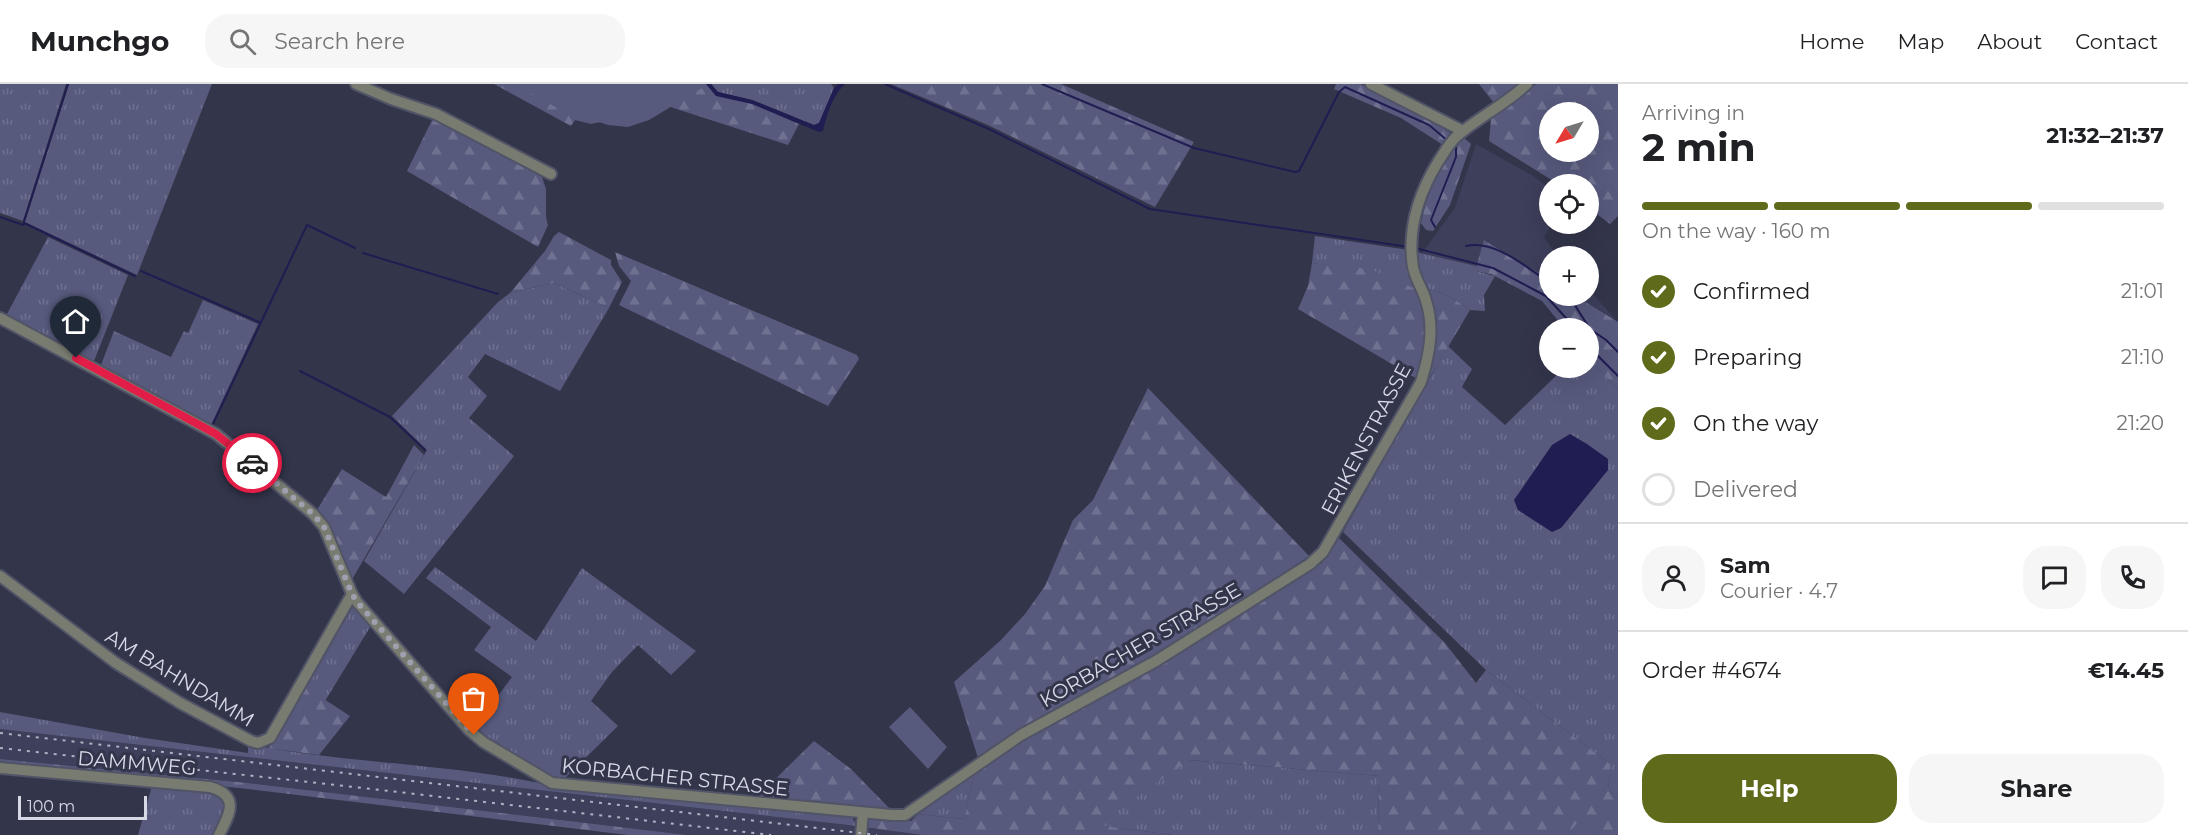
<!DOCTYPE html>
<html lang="en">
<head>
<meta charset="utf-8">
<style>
  :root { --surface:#fff; --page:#f6f6f6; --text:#202124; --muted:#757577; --line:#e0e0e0; --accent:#5f6b1b }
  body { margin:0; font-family:Montserrat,sans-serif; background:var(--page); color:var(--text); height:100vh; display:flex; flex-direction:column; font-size:22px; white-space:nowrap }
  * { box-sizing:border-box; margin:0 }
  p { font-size:20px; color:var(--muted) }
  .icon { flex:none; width:33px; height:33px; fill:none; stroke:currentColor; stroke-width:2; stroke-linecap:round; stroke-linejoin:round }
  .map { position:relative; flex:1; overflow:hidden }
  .side { display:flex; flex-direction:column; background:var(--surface); width:570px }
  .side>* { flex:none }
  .needle { width:39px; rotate:232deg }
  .fabs { position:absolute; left:1539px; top:18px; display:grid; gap:12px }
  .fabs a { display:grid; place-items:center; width:60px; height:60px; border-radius:50%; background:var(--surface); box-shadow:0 6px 24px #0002; font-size:30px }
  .scale { position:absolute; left:18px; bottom:15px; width:129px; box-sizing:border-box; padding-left:6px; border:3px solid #d7d9e7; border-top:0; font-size:16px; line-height:21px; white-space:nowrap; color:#d7d9e7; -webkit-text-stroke:4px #33354b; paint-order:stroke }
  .pin { position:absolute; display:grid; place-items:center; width:51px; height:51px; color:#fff; margin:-62px -26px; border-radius:50% 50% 50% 0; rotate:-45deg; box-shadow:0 0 6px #0007 }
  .pin .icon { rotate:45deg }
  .courier { position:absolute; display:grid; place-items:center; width:60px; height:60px; margin:-30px; border:4px solid #e11d48; border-radius:50%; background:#fff; color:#222; box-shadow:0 2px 8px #0007 }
  .headline em { font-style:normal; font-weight:700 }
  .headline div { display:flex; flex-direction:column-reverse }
  .headline { display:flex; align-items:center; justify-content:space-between; height:102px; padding:0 24px }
  h1 { font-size:39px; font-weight:700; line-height:45px }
  .bar { display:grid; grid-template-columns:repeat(4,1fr); gap:9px 6px; align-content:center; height:72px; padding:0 24px }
  .bar i { height:8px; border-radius:4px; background:var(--line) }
  .bar .selected { background:var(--accent) }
  .bar p { grid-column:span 4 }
  .line { display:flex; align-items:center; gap:15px; padding:0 24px; border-top:2px solid var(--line) }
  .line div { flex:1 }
  .round { display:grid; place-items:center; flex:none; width:63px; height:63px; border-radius:24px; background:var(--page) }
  ol { padding:0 24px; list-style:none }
  li { display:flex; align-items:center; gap:18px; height:66px }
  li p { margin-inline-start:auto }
  li .icon { padding:6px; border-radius:50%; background:var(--accent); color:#fff; stroke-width:4 }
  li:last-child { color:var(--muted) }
  li i { width:33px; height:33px; border:3px solid var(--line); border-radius:50% }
  .primary-button { display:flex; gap:12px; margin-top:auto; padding:12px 24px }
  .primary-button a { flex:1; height:69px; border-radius:24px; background:var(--accent); color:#fff; font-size:24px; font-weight:700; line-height:69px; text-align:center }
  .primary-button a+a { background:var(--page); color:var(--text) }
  header { display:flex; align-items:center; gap:36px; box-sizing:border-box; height:84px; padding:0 30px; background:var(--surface); border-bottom:2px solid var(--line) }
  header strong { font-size:28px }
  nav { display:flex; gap:33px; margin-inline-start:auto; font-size:21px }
  .search { width:420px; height:54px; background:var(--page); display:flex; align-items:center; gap:15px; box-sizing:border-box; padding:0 21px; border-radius:24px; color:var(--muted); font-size:22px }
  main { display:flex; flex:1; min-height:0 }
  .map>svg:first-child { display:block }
  .built { fill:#3d3f5b }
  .grass { fill:url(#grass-tufts) }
  .forest { fill:url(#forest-firs); fill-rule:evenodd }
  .green { fill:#575a7d }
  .water { fill:#1f1d51 }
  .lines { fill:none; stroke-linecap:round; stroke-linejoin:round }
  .stream { stroke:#1f1d51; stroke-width:2 }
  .minor-casing { stroke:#515367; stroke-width:14 }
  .minor { stroke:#787b70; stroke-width:10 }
  .rail { stroke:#b0b2c2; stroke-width:2; stroke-dasharray:3 6; stroke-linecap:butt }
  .done { stroke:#9ea0b0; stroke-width:6; stroke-dasharray:0 10.8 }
  .route { stroke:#e11d48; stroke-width:8 }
  .labels { text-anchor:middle; stroke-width:6; stroke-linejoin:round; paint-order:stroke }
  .street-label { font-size:20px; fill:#d7d9e7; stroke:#33354b }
</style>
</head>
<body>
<header>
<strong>Munchgo</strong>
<div class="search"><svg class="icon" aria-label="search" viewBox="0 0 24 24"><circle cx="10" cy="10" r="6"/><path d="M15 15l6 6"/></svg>Search here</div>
<nav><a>Home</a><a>Map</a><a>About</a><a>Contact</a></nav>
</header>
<main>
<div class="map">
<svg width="1618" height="751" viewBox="0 0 1618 751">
  <defs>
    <pattern id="grass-tufts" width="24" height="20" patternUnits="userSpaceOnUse" patternTransform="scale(1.5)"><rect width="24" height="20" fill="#575a7d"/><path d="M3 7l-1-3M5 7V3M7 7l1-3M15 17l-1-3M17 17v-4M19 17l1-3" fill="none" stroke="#6e718f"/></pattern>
    <pattern id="forest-firs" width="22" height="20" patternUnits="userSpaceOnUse" patternTransform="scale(1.5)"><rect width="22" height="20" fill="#575a7d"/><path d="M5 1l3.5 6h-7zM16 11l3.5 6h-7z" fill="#6e718f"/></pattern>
  </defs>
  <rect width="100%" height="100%" fill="#33354b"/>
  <!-- built -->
  <g class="built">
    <polygon points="1476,60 1533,92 1549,104 1550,140 1552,140 1544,153 1557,172 1550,172 1549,195 1485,156 1476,182 1422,169 1455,124"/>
    <polygon points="1589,205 1592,209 1616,236 1576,212 1588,212"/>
    <polygon points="0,645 857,742 922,751 687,751 248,699 0,675"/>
  </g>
  <!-- grass -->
  <g class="grass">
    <polygon points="0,0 66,0 23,137 0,129"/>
    <polygon points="69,0 212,0 137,191 25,138"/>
    <polygon points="711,0 831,0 834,4 819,39 814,41 752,16 718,8"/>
    <polygon points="1315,152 1409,166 1418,206 1334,182 1312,179"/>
    <polygon points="48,153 128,191 94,277 6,232"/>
    <polygon points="1416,168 1476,182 1476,187 1495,192 1484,211 1485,227 1470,226 1451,213 1424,203 1416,181"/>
    <polygon points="554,199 609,224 560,307 485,270 468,293 487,312 469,334 514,372 404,510 364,477 427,366 392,332 498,218 510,209"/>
    <polygon points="203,216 258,240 211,341 101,281 114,247 171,273 184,247 188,249"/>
    <path d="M1448,262L1472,285L1462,303L1505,341L1564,284H1588L1589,275L1618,305V715C1602,702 1612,696 1610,680L1486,586L1343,448Z"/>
    <polygon points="435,483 536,557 582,484 696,567 671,591 638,561 612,588 591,617 618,642 560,699 550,695 474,644 512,593 474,566 491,543 426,494"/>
    <polygon points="355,519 372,540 325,617 306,605"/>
    <path d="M0,628L145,654L248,669V660C353,681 462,679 566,705L755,724L851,731L857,742L0,645Z"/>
    <polygon points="1188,676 1379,692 1378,751 1173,751 1096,741"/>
    <polygon points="975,688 964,735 918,730"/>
    <polygon points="152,702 209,706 223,714 227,727 215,751 138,751"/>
  </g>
  <!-- forest -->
  <g class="forest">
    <path d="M494,0H706C724,19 732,13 754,20C769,26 784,34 799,40L788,61L661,20L609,36L591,40L575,36L571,42Z"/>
    <polygon points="891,0 1061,0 1194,58 1155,123 988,41"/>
    <polygon points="1336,0 1361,0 1430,36 1452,50 1443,61 1401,34 1334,5"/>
    <polygon points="1479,0 1518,0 1494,19"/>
    <path d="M1536,0H1618V132L1610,140L1589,124L1588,100H1558L1489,57L1491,35ZM1550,28H1588V68H1550Z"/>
    <polygon points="433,34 541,90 546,105 546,133 548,141 538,163 407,87"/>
    <path d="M1463,53L1471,60L1450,121L1433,147L1426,146L1421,139C1428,106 1439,79 1463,53Z"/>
    <polygon points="559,148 611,176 611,181 622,198 609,224 554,199 510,209 545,167 554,152"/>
    <polygon points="1484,156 1549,195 1550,212 1576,212 1618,238 1618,305 1589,275 1588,244 1564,244 1542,217 1491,190 1475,187"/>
    <polygon points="615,168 857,271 859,275 828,322 619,221 631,197 619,182"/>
    <polygon points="1312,179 1370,185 1418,206 1424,203 1451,213 1470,226 1426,300 1298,225 1308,202"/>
    <path d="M1148,304L1309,472C1258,506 1208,541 1155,571C1096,606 1035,635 978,674L954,598L1001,556L1025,530L1045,502L1073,436L1093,416Z"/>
    <polygon points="414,361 424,371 350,499 327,440 317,426 342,385 386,413"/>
    <path d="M1339,454L1445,559L1476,599L1486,586L1610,680C1612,696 1602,702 1618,715V751H1378L1379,692L1189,676L1097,741L1173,751H922L864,743L869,734L877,733L911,737L918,730L964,735L975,688L1041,645L1160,580L1215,547L1319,478L1321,480Z"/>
    <polygon points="350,515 355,519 307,604 350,632 319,671 268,664"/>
    <polygon points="814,657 851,685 893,728 826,719 754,716"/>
    <polygon points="0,675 248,699 687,751 628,751 248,705 0,679"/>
  </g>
  <!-- green -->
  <g class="green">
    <polygon points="514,0 706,0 707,1 649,36 628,43 608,41 587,34 570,31"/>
    <polygon points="910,623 947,663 928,685 889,643"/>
    <polygon points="1580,736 1598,751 1567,751"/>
  </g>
  <!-- water -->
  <g class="water">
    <path d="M706,0H711L718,8L752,16L814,41L819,39L834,4L838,0H845C832,12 827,30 823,47L819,48L752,20L716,12Z"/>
    <polygon points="1570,350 1587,360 1608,375 1608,386 1561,444 1552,448 1518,426 1514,416 1552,361"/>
  </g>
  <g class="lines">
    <!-- stream -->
    <g class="stream">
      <polyline points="885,0 989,45 1150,125 1409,163"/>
      <polyline points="1042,0 1194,64 1295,88 1299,87 1339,8 1345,3 1429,41 1448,57"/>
      <polyline points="0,133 23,141 24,139 135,192"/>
      <polyline points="24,137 68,0"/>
      <polyline points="1435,143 1431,136 1456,73 1456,64 1452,60"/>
      <path d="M1466,162C1495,155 1527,184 1550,199"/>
      <polyline points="1415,164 1493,184 1546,212 1575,244"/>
      <polyline points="363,169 498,210"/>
      <polyline points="141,187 259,238"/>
      <polyline points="1569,212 1590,245 1606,256 1618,268"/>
      <polyline points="1588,262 1618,292"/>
      <polyline points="300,287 390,333 425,366"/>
      <polyline points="212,342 307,141 355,164"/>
    </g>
    <!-- minor casing -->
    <g class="minor-casing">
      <g id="minor">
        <polyline points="356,0 391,15 436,30 551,90"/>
        <polyline points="1371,0 1463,47"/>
        <path d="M0,234L216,350L313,430L324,443L352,510L357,518L469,646L483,658L552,699L892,731H905L1021,651L1156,577L1310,480L1323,468L1421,298C1429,272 1435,244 1426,217C1423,205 1415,195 1413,183C1407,145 1419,109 1438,78C1444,69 1449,59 1457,52C1479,33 1506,20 1527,0"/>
        <polyline points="0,492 116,579 180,619 251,657 258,659 270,654 352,510"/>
        <path d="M0,684L210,703C241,712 229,731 219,751"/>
        <polyline points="861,751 863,729"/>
      </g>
    </g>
    <!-- minor -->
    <use href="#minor" class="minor"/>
    <!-- rail -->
    <g class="rail">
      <polyline points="0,649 877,751"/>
      <polyline points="0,664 372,705 771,751"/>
    </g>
  </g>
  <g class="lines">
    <!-- done -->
    <polyline class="done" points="252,379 313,430 324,443 352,510 357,518 474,651"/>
    <!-- route -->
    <polyline class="route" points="76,274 216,350 252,379"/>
  </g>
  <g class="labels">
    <!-- street labels -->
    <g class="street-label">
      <text transform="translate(1366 355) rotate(-62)" y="7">ERIKENSTRASSE</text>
      <text transform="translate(1140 561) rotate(-30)" y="7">KORBACHER STRASSE</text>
      <text transform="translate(180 594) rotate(31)" y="7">AM BAHNDAMM</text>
      <text transform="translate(137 679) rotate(5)" y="7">DAMMWEG</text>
      <text transform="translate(675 693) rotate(6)" y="7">KORBACHER STRASSE</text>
    </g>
  </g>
</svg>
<div class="fabs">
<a><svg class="needle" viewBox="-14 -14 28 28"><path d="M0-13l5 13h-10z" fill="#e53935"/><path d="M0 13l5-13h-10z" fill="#757577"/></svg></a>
<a><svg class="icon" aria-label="locate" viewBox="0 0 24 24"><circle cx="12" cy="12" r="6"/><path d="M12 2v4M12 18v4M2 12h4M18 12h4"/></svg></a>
<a>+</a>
<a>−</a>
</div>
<div class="scale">100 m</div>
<div class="pin" style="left:474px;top:651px;background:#ea580c"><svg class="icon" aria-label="bag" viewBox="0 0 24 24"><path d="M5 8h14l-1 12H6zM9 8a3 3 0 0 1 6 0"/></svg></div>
<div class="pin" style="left:76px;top:274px;background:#1f2937"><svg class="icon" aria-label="home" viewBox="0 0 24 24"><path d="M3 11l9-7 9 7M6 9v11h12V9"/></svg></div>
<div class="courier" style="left:252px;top:379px"><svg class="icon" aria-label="car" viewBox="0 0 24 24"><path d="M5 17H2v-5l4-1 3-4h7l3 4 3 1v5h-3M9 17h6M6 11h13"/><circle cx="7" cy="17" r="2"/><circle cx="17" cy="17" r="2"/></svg></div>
</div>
<section class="side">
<div class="headline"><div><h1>2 min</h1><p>Arriving in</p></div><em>21:32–21:37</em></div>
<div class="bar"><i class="selected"></i><i class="selected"></i><i class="selected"></i><i></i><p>On the way · 160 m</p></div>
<ol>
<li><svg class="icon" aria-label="check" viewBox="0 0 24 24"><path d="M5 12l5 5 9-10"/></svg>Confirmed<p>21:01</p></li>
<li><svg class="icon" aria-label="check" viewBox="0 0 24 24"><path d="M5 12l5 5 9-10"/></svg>Preparing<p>21:10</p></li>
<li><svg class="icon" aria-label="check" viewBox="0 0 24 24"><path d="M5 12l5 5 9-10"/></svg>On the way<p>21:20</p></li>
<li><i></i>Delivered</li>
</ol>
<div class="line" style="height:108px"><a class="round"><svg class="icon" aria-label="person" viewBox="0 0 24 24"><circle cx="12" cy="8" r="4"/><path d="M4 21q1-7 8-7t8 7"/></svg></a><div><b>Sam</b><p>Courier · 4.7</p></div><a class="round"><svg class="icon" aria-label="chat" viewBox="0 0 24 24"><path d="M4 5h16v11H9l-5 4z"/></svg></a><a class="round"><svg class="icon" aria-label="phone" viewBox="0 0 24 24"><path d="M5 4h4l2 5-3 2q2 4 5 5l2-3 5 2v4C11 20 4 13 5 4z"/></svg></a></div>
<div class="line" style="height:78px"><div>Order #4674</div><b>€14.45</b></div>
<div class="primary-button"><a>Help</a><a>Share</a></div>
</section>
</main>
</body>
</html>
